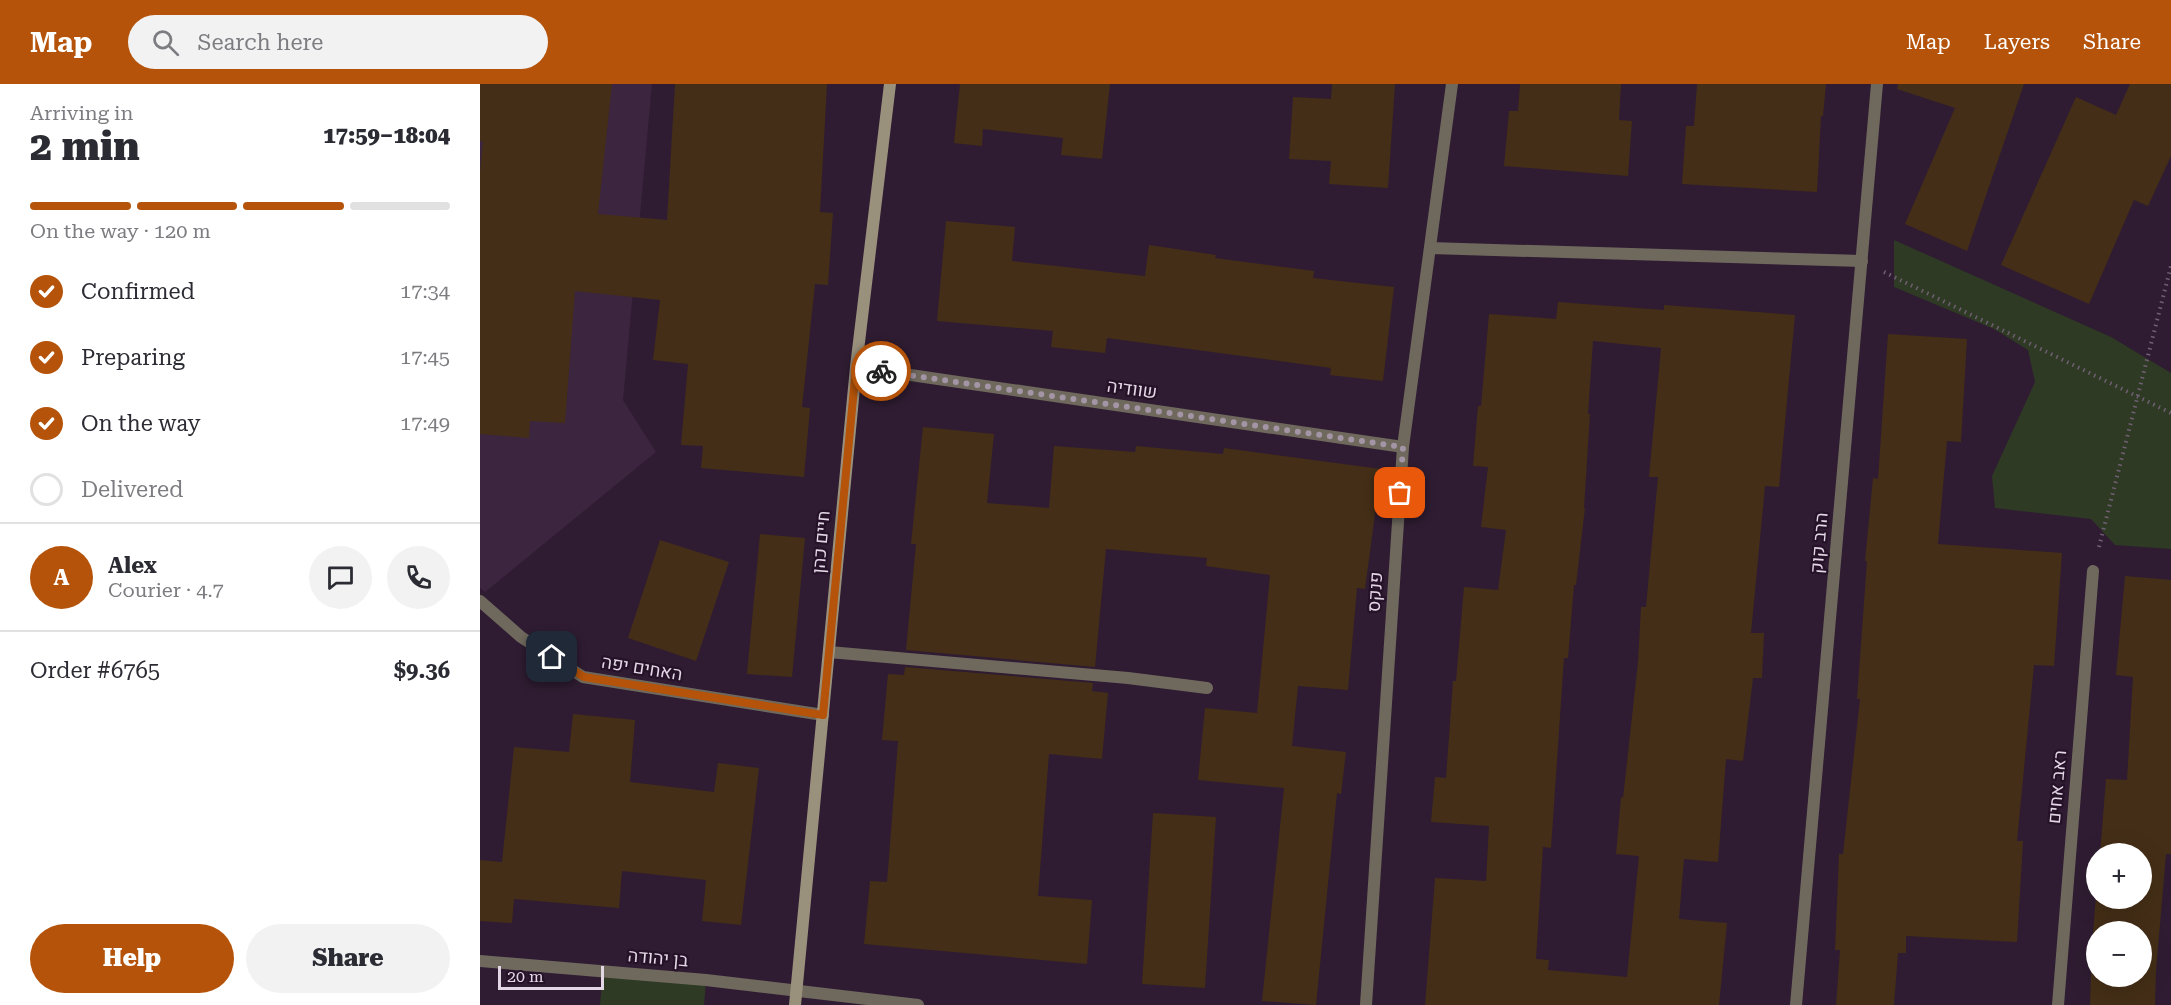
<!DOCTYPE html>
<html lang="en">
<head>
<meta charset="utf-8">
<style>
  :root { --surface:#fff; --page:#f2f2f3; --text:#2b2b33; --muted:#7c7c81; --line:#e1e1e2; --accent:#b45309 }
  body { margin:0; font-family:"Roboto Serif",Heebo,serif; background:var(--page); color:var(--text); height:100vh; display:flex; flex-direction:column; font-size:22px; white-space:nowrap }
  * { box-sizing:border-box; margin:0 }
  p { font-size:20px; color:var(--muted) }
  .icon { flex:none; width:33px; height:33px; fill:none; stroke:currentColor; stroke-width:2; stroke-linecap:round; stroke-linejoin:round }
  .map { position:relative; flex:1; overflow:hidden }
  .side { display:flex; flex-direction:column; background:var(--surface); width:480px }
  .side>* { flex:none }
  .buttons { position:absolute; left:1606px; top:759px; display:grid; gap:12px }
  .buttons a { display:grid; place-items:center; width:66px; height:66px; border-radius:50%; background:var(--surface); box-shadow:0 6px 24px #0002; font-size:30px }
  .scale { position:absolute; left:18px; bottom:15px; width:106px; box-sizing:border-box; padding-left:6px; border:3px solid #e3d6e5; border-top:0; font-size:16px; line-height:21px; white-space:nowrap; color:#e3d6e5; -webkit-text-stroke:4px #251228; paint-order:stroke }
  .pin { position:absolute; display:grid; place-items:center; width:51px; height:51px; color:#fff; margin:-26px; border-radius:12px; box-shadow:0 3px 9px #0006 }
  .courier { position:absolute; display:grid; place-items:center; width:60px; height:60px; margin:-30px; border:4px solid #b45309; border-radius:50%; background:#fff; color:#222; box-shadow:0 2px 8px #0007 }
  .head em { font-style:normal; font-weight:800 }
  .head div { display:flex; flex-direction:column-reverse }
  .head { display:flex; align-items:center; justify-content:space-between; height:102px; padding:0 30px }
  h1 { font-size:39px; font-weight:800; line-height:45px }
  .bar { display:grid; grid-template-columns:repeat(4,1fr); gap:9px 6px; align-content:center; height:72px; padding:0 30px }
  .bar i { height:8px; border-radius:4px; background:var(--line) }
  .bar .current { background:var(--accent) }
  .bar p { grid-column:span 4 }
  .line { display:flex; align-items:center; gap:15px; padding:0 30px; border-top:2px solid var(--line) }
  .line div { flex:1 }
  .round { display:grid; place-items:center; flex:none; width:63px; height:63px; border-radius:32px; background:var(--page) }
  ol { padding:0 30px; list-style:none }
  li { display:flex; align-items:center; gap:18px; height:66px }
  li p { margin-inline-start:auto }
  li .icon { padding:6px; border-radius:50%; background:var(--accent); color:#fff; stroke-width:4 }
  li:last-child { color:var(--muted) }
  li i { width:33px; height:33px; border:3px solid var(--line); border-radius:50% }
  .primary-button { display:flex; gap:12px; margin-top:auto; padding:12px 30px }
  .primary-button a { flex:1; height:69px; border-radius:36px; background:var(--accent); color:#fff; font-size:24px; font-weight:800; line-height:69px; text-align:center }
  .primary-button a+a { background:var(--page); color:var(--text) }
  header { display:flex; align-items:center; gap:36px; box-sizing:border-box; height:84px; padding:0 30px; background:var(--accent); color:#fff }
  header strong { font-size:28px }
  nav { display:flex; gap:33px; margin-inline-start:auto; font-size:21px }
  .search { width:420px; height:54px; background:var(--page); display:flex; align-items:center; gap:15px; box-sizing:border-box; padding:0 21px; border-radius:33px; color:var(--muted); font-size:22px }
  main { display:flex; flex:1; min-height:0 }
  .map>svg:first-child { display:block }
  .built { fill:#3c253f }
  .green { fill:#2e3a24 }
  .building { fill:#442e17; fill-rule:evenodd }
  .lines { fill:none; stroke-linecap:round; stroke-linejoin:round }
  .path { stroke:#6f5f72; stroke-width:4; stroke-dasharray:1.5 4.5; stroke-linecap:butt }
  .lane { stroke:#6f695d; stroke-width:12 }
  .street { stroke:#6f695d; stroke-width:12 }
  .secondary { stroke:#9a917d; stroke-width:12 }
  .done { stroke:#a495a6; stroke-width:6; stroke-dasharray:0 10.8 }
  .route { stroke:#b45309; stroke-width:8 }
  .labels { text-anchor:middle; stroke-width:4.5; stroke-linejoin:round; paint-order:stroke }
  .street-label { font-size:18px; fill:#e3d6e5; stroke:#251228 }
</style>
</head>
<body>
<header>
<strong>Map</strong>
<div class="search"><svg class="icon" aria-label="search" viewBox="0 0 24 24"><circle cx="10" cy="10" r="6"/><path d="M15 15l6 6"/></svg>Search here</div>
<nav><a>Map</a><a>Layers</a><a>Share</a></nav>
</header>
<main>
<section class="side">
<div class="head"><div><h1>2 min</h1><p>Arriving in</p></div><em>17:59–18:04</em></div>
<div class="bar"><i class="current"></i><i class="current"></i><i class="current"></i><i></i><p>On the way · 120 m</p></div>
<ol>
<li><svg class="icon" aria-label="check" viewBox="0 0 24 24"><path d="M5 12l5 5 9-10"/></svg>Confirmed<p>17:34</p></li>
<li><svg class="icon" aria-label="check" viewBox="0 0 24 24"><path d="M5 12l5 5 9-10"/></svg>Preparing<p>17:45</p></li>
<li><svg class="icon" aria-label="check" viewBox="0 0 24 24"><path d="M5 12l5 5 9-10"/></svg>On the way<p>17:49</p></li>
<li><i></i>Delivered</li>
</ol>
<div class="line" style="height:108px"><b class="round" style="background:var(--accent);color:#fff">A</b><div><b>Alex</b><p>Courier · 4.7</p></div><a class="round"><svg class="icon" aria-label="chat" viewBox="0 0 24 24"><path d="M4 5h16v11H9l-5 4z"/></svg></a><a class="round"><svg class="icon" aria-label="phone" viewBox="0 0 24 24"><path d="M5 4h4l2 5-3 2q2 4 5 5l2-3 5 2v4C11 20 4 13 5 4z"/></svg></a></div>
<div class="line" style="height:78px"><div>Order #6765</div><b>$9.36</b></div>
<div class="primary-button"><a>Help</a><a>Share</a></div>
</section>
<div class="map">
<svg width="1691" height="921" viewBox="0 0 1691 921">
  <rect width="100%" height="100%" fill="#2f1c32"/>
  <!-- built -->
  <polygon class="built" points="0,0 172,0 143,316 176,368 5,508 0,504"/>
  <!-- green -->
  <g class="green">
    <polygon points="1414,156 1631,253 1691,289 1691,465 1635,461 1611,435 1515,424 1512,392 1555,298 1548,266 1514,245 1414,203"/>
    <polygon points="123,887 226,896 224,921 120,921"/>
  </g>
  <!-- building -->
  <g class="building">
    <polygon points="0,0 132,0 118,130 187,136 195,0 347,0 340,128 353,129 348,201 335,200 322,323 330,324 324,393 221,384 223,362 201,361 208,280 173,276 180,216 95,207 85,339 50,337 49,354 0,350 0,88 3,57 0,57"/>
    <polygon points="480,0 630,0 622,75 581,71 583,54 503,45 502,62 474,59"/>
    <polygon points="852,0 915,0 908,104 849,100 851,77 809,75 813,13 851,15"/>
    <polygon points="1040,0 1141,0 1139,36 1152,37 1148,92 1024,82 1029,27 1038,27"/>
    <polygon points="1217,0 1346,0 1343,32 1341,32 1337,108 1202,100 1206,42 1214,42"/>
    <polygon points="1418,0 1544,0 1487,167 1425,140 1475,24 1417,5"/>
    <polygon points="1650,0 1691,0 1691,72 1668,122 1654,116 1609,220 1521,181 1596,13 1636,31"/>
    <polygon points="466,137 535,143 532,177 665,192 669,161 736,171 735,174 834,187 833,194 914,203 903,297 850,291 851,284 627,254 625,269 571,263 573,247 457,237"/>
    <path d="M1078,218L1184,226V221L1315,231L1299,403L1285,402L1271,549H1284L1282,594H1273L1263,677L1246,675L1238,778L1204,775L1199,835L1247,839L1239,921H945L955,794L1006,797L1009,742L951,738L955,693L966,694L973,597H976L984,503L1018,506L1026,446L1001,443L1008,383L993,382L998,322H1001L1009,230L1076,235ZM1113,257L1181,264L1169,393H1178L1166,523H1161L1158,578L1143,714L1141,713L1136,770L1159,772L1147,893L1068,886L1069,876L1056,875L1063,763L1071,764L1084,574H1088L1094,501H1096L1105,424H1104L1110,330H1108Z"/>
    <polygon points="1408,250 1487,255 1481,358 1467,357 1458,460 1582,469 1574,582 1554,581 1537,757 1543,757 1537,858 1426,852 1426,869 1418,869 1414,921 1356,921 1360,866 1355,866 1359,770 1363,770 1380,615 1377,615 1387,477 1385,477 1393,394 1398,395"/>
    <polygon points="443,343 514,350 507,419 569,424 574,362 655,368 656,362 743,370 744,364 901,385 885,505 877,504 868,606 818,602 812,662 866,668 861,710 857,709 836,921 782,917 804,704 718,696 725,624 777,629 790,491 726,482 727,474 626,465 615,583 426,566 436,460 431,460"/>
    <polygon points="280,450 325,454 312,593 267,590"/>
    <polygon points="180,456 249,478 216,577 148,554"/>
    <path d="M1645,492L1691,496V770H1686L1676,887L1675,921H1610L1612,860L1617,801V814H1662V770H1620L1626,695L1647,696L1653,593L1636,591ZM1617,848H1662V892H1617Z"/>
    <polygon points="425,583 613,599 612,607 628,609 622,675 569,670 558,812 612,816 607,880 384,860 390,797 407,798 418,657 402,656 408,590 424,591"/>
    <polygon points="93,630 155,636 150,698 234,708 238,679 279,684 261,841 222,837 226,796 142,787 139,824 34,815 32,839 0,837 0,776 22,778 34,663 89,668"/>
    <polygon points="673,729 736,733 725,904 662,900"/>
  </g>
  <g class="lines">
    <!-- path -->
    <g class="path">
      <polyline points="1404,188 1691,329"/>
      <polyline points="1619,463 1691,182"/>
    </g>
    <!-- lane -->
    <polyline class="lane" points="349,568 648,594 727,604"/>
    <!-- street -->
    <g class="street">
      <polyline points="950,164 1382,177"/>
      <polyline points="376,283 923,363"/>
      <polyline points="0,517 41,553 103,593 343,631"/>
      <polyline points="0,877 226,896 438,921"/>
      <polyline points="886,921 923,363 972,0"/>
      <polyline points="1316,921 1397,0"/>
      <polyline points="1578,921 1613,487"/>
    </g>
    <!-- secondary -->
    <polyline class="secondary" points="315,921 376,283 410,0"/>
  </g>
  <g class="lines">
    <!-- done -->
    <polyline class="done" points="401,287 923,363 920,409"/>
    <!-- route -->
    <polyline class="route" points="72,573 104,593 343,631 376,283 401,287"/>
  </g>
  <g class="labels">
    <!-- street labels -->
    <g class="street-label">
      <text transform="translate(652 305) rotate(8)" y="6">שוודיה</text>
      <text transform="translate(341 458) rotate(-85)" y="6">חיים כהן</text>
      <text transform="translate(1339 459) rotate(-85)" y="6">הרב קוק</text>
      <text transform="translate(895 508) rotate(-86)" y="6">פנקס</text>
      <text transform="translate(162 584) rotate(9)" y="6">האחים יפה</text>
      <text transform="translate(1577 703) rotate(-85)" y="6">ראב אחים</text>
      <text transform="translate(178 874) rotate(5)" y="6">בן יהודה</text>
    </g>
  </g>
</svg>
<div class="buttons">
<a>+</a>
<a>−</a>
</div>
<div class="scale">20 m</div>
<div class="pin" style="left:920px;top:409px;background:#ea580c"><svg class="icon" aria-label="bag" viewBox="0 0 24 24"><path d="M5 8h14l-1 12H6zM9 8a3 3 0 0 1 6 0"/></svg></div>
<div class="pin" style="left:72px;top:573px;background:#1f2937"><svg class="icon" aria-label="home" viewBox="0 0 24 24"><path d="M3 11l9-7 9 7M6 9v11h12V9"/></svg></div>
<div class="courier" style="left:401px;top:287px"><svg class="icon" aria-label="bike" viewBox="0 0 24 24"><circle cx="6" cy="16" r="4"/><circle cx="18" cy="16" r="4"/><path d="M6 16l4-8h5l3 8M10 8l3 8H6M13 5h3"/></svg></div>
</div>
</main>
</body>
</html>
